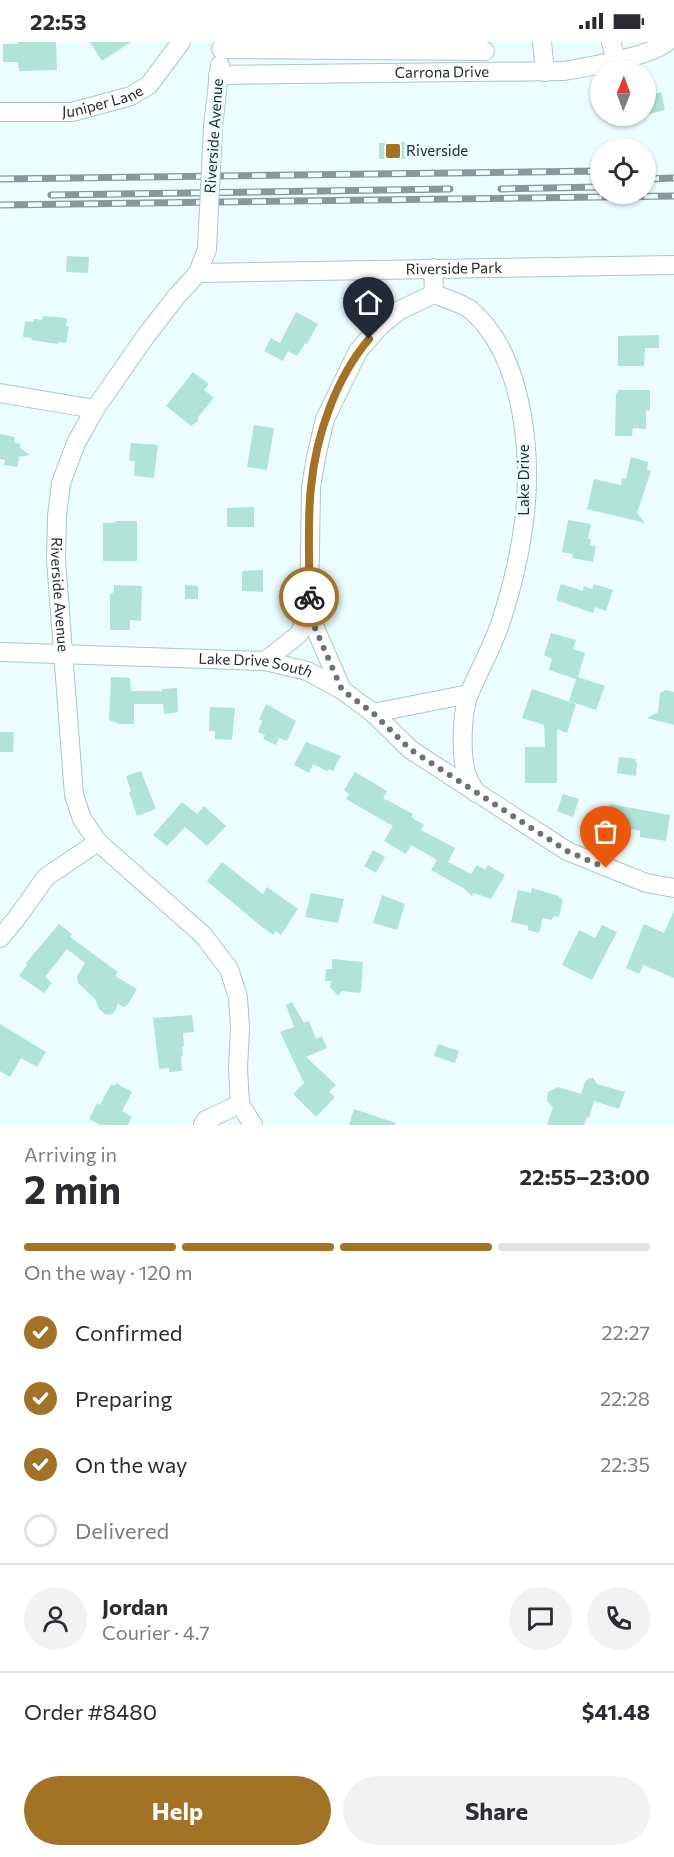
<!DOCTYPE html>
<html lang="en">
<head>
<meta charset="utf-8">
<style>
  :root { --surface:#fff; --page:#f2f2f3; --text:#2b2b33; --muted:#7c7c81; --line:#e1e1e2; --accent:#a27226 }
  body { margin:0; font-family:Commissioner,sans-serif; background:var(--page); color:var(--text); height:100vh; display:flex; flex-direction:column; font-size:22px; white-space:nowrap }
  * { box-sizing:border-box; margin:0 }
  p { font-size:20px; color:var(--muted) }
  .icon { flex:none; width:33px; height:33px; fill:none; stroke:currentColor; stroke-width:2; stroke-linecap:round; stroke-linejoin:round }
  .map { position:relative; height:1083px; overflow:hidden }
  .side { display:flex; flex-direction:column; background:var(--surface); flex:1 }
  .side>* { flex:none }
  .needle { width:39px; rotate:1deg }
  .controls { position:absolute; left:590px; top:18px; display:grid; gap:12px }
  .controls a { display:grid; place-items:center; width:66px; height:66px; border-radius:50%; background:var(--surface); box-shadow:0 2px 4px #0004; font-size:30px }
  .pin { position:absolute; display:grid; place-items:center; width:51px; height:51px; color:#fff; margin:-62px -26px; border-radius:50% 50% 50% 0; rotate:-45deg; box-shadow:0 0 6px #0007 }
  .pin .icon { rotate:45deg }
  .courier { position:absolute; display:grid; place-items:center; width:60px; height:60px; margin:-30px; border:4px solid #a27226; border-radius:50%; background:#fff; color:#222; box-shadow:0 2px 8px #0007 }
  .headline em { font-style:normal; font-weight:700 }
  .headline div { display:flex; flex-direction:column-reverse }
  .headline { display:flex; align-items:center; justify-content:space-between; height:102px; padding:0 24px }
  h1 { font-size:39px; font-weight:700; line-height:45px }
  .bar { display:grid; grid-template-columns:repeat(4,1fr); gap:9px 6px; align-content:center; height:72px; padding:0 24px }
  .bar i { height:8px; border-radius:4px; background:var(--line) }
  .bar .current { background:var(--accent) }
  .bar p { grid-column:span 4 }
  .line { display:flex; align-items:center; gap:15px; padding:0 24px; border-top:2px solid var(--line) }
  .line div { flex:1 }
  .round { display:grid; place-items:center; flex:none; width:63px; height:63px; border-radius:32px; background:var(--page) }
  ol { padding:0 24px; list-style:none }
  li { display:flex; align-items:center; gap:18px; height:66px }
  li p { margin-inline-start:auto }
  li .icon { padding:6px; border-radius:50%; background:var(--accent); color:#fff; stroke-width:4 }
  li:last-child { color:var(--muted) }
  li i { width:33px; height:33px; border:3px solid var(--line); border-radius:50% }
  .button { display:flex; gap:12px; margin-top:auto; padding:12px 24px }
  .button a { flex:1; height:69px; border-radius:36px; background:var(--accent); color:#fff; font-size:24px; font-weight:700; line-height:69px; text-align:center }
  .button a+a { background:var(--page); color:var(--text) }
  .status { display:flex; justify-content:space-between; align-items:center; height:42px; padding:0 30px; background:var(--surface); direction:ltr }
  .status svg { height:16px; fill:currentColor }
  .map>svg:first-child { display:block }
  .building { fill:#b1e4d7 }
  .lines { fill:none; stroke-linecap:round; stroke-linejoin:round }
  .minor-casing { stroke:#aac7c9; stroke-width:20 }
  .minor { stroke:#fff; stroke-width:18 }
  .rail-casing { stroke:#889798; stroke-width:7 }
  .rail { stroke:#ebfdff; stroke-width:4.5; stroke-dasharray:14; stroke-linecap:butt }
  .minor-bridge-casing { stroke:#aac7c9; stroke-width:20; stroke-linecap:butt }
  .minor-bridge { stroke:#fff; stroke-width:18 }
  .done { stroke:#687576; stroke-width:6; stroke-dasharray:0 10.8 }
  .route { stroke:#a27226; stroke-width:8 }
  .poi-dot { fill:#a27226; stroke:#ebfdff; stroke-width:2 }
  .labels { text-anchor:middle; stroke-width:6; stroke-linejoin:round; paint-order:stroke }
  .street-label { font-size:15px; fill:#212c2d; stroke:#ebfdff }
  .poi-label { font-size:15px; fill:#212c2d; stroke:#ebfdff; text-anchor:start }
</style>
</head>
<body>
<div class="status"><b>22:53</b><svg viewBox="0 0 49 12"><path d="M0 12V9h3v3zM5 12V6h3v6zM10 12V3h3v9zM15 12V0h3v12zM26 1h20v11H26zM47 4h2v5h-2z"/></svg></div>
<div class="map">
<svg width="674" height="1083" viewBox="0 0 674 1083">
  <rect width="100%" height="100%" fill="#ebfdff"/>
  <!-- building -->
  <g class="building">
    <polygon points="18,0 56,0 57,28 19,29 18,20 3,20 3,2 18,2"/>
    <polygon points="90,0 131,0 102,19"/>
    <polygon points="661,50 665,68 645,73 645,54"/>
    <polygon points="407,100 407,117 379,117 379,101"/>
    <polygon points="67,214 89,215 88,231 66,230"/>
    <polygon points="296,270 318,282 307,302 305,301 297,314 288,309 283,319 264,309 271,296 280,301"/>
    <polygon points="43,274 67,276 66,284 69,284 66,301 58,300 58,302 31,298 32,296 23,295 25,279 34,280 34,277 42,278"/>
    <polygon points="659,293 659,306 645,306 644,324 618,324 618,294"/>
    <polygon points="193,330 209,342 204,348 214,356 198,375 198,379 191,384 166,364"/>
    <polygon points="619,348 650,348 650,369 646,368 646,387 633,386 632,394 615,394 616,352"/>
    <polygon points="254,383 274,386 267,428 247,425"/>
    <polygon points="0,392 15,395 14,400 21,403 20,406 30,413 19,415 18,425 4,423 5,418 0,417"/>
    <polygon points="131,401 158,403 154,436 134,434 135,419 129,419"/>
    <polygon points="631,415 648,420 647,428 651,429 637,471 645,481 587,467 594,437 621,443 622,436 626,437"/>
    <polygon points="254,465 254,485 227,485 227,466"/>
    <polygon points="568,478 591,482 588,497 591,497 590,503 596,505 593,520 572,516 573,512 562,510"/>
    <polygon points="115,479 137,479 137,519 103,519 103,481 115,481"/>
    <polygon points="263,528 263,550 242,549 242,529"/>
    <polygon points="561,542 583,549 584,544 592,547 594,542 613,548 606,569 595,565 593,571 556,558"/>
    <polygon points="114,543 142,544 141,579 130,578 130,588 110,588 110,552 114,550"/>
    <polygon points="185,543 198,544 198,557 185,557"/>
    <polygon points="551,591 576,598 573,607 585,611 578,635 605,644 596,668 569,659 576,637 549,628 552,617 544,613"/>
    <polygon points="111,635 130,636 131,649 162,649 162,647 177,646 178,670 164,672 163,662 134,662 134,682 119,682 109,678"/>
    <polygon points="532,647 576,662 567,691 557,687 557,741 525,741 525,705 545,705 544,683 522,676"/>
    <polygon points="666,648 674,650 674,683 647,676 658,670 660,651"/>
    <polygon points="266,662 296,679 287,699 279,696 276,703 263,697 265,693 258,690 262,679 259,678"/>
    <polygon points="210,665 235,666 232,698 215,697 215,689 209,689"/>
    <polygon points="0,690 14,690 13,710 0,710"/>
    <polygon points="306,700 341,714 333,729 329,727 327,729 313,722 309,731 294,723"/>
    <polygon points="619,715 636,717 635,720 637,720 636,734 617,731"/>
    <polygon points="141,729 156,767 137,774 129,750 131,749 126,734"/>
    <polygon points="355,730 387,749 383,756 413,772 411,775 424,783 421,788 455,806 448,820 471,832 477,823 485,828 488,823 505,833 491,857 474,851 472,854 463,846 431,828 437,818 411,803 406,812 384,799 393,784 346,757 349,752 344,748"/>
    <polygon points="563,752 579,757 573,775 557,769"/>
    <polygon points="182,760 197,772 204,764 226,784 207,804 185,785 167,804 153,793"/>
    <polygon points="610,762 670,773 666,799 640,795 640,789 607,782"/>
    <polygon points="373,808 385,815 376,831 364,824"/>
    <polygon points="222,820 263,852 267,845 298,867 281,893 276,889 273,893 262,885 207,839"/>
    <polygon points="532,846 559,854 559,856 563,857 559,875 554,874 551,878 543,876 539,891 528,888 528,884 511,880 518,848 531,851"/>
    <polygon points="311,851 344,857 338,881 305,875"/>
    <polygon points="382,853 405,862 397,888 373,881"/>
    <polygon points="674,869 674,936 643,923 639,932 626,926 644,882 664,891"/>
    <polygon points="59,882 72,892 70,895 118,930 115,934 137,947 128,962 124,965 118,962 114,971 106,973 99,967 95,957 78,941 77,934 85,921 67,907 45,935 52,941 44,951 19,934 27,923 26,921"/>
    <polygon points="602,883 617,890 592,938 562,923 579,888 595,896"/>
    <polygon points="332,917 363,920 361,949 359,951 342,949 338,954 330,945 331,939 325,939 326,927 332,927"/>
    <polygon points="292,960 304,981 309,979 316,997 322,994 327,1006 306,1015 336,1043 329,1050 335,1055 316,1075 293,1052 304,1041 280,990 294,985 286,963"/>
    <polygon points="192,973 194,990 183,991 184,1004 182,1005 183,1014 181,1014 182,1029 169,1030 169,1026 159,1027 153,976"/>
    <polygon points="0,982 46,1010 37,1025 21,1016 10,1035 0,1029"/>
    <polygon points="438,1002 459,1009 455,1021 434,1014"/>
    <polygon points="589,1036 593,1036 597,1042 625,1050 619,1067 594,1059 589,1076 587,1075 584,1083 547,1083 553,1065 547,1059 548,1050 558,1045 581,1052 585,1040"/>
    <polygon points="116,1041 132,1050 122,1069 132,1075 128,1083 100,1083 89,1077 97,1061 100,1063 111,1042 114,1044"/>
    <polygon points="354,1067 396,1081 395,1083 349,1083"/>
  </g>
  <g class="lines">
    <!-- minor casing -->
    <g class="minor-casing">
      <g id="minor">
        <polyline points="542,0 545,30"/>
        <polyline points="611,0 616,18"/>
        <polyline points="221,7 485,9"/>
        <path id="s1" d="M218,33L564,29C587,25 652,14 667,0"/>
        <path id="s2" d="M0,70H72L131,54L149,43L181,0"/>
        <polyline points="213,85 220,23"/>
        <path id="s3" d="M207,207L198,231L176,255L145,295L95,367L76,401L61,441L57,474L56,518L74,753L82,777L98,800L203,893L229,927L238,955L240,986L238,1026L240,1062L253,1083"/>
        <path d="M433,226L434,252C446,257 463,261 472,269C526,317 533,420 523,487C519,515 510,552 501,579C493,604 480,626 470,650C461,669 461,711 466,731C468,738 473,745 476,751"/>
        <path id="s4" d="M198,231L674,223"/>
        <polyline points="0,351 95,367"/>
        <path id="s5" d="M0,610L265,619L307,629L342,648L373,671L411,708L567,809L646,841L674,846"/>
        <polyline points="265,619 299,592 309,572"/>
        <polyline points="342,648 309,572 311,445 316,415 325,377 358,309 380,284 400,268 434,252"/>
        <polyline points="373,671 469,652"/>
        <polyline points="0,896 16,877 46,835 98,800"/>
        <polyline points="203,1083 206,1078 240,1062"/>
      </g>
    </g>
    <!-- minor -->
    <use href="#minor" class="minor"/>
    <!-- rail casing -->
    <g class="rail-casing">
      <g id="rail">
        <polyline points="0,137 600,129"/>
        <polyline points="645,137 674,136"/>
        <polyline points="501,147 600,145"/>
        <polyline points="51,153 450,147"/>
        <polyline points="0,163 674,154"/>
      </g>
    </g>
    <!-- rail -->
    <use href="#rail" class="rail"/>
    <!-- minor-bridge casing -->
    <g class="minor-bridge-casing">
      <polyline id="minor-bridge" points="207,207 213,85"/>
    </g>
    <!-- minor-bridge -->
    <use href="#minor-bridge" class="minor-bridge"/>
  </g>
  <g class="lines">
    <!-- done -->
    <polyline class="done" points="309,555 309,572 342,648 373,671 411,708 567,809 606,826"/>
    <!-- route -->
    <path class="route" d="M309,555C310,519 307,481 311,445C316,393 336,336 369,297"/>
  </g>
  <!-- markers -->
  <rect class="poi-dot" x="385" y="101" width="16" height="16" rx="3"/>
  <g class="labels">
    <!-- street labels -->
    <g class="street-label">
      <text dy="5" stroke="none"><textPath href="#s1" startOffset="224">Carrona Drive</textPath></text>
      <text dy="5" stroke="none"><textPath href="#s2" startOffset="104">Juniper Lane</textPath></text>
      <text transform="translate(214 94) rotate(-86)" y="5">Riverside Avenue</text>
      <text dy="5" stroke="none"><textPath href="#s4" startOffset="256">Riverside Park</textPath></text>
      <text transform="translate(524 438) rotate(-90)" y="5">Lake Drive</text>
      <text dy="5" stroke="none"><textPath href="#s3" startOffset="390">Riverside Avenue</textPath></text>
      <text dy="5" stroke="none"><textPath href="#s5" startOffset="256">Lake Drive South</textPath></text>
    </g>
    <!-- poi labels -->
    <g class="poi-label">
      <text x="406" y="114">Riverside</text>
    </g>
  </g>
</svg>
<div class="controls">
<a><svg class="needle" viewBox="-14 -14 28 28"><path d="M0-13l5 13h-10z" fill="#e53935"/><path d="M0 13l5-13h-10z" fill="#7c7c81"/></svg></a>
<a><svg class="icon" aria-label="locate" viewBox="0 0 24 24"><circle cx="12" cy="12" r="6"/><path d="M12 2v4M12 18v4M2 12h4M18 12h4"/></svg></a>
</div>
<div class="pin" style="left:606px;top:826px;background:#ea580c"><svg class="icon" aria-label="bag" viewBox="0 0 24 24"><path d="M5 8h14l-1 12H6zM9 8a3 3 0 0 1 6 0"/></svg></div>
<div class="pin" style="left:369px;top:297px;background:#1f2937"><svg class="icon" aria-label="home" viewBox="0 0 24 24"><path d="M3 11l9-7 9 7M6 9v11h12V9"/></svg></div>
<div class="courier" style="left:309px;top:555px"><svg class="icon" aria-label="bike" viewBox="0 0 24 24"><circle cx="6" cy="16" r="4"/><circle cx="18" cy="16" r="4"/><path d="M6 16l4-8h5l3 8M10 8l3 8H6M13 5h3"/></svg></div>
</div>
<section class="side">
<div class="headline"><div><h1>2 min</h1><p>Arriving in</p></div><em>22:55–23:00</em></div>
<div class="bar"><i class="current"></i><i class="current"></i><i class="current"></i><i></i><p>On the way · 120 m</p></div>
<ol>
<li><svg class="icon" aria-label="check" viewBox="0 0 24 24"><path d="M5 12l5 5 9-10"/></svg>Confirmed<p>22:27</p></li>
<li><svg class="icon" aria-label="check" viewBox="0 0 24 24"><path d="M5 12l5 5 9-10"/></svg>Preparing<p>22:28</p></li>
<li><svg class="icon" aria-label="check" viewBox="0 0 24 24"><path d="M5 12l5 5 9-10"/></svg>On the way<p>22:35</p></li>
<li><i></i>Delivered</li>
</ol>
<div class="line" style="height:108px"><a class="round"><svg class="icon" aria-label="person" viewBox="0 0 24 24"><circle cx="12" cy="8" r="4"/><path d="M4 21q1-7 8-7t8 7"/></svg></a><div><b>Jordan</b><p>Courier · 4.7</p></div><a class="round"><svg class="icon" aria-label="chat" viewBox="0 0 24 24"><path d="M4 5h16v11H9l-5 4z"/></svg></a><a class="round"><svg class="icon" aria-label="phone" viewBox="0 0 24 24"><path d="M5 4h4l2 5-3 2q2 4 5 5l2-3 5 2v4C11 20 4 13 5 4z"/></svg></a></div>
<div class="line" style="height:78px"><div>Order #8480</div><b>$41.48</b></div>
<div class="button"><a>Help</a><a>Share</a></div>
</section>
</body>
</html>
